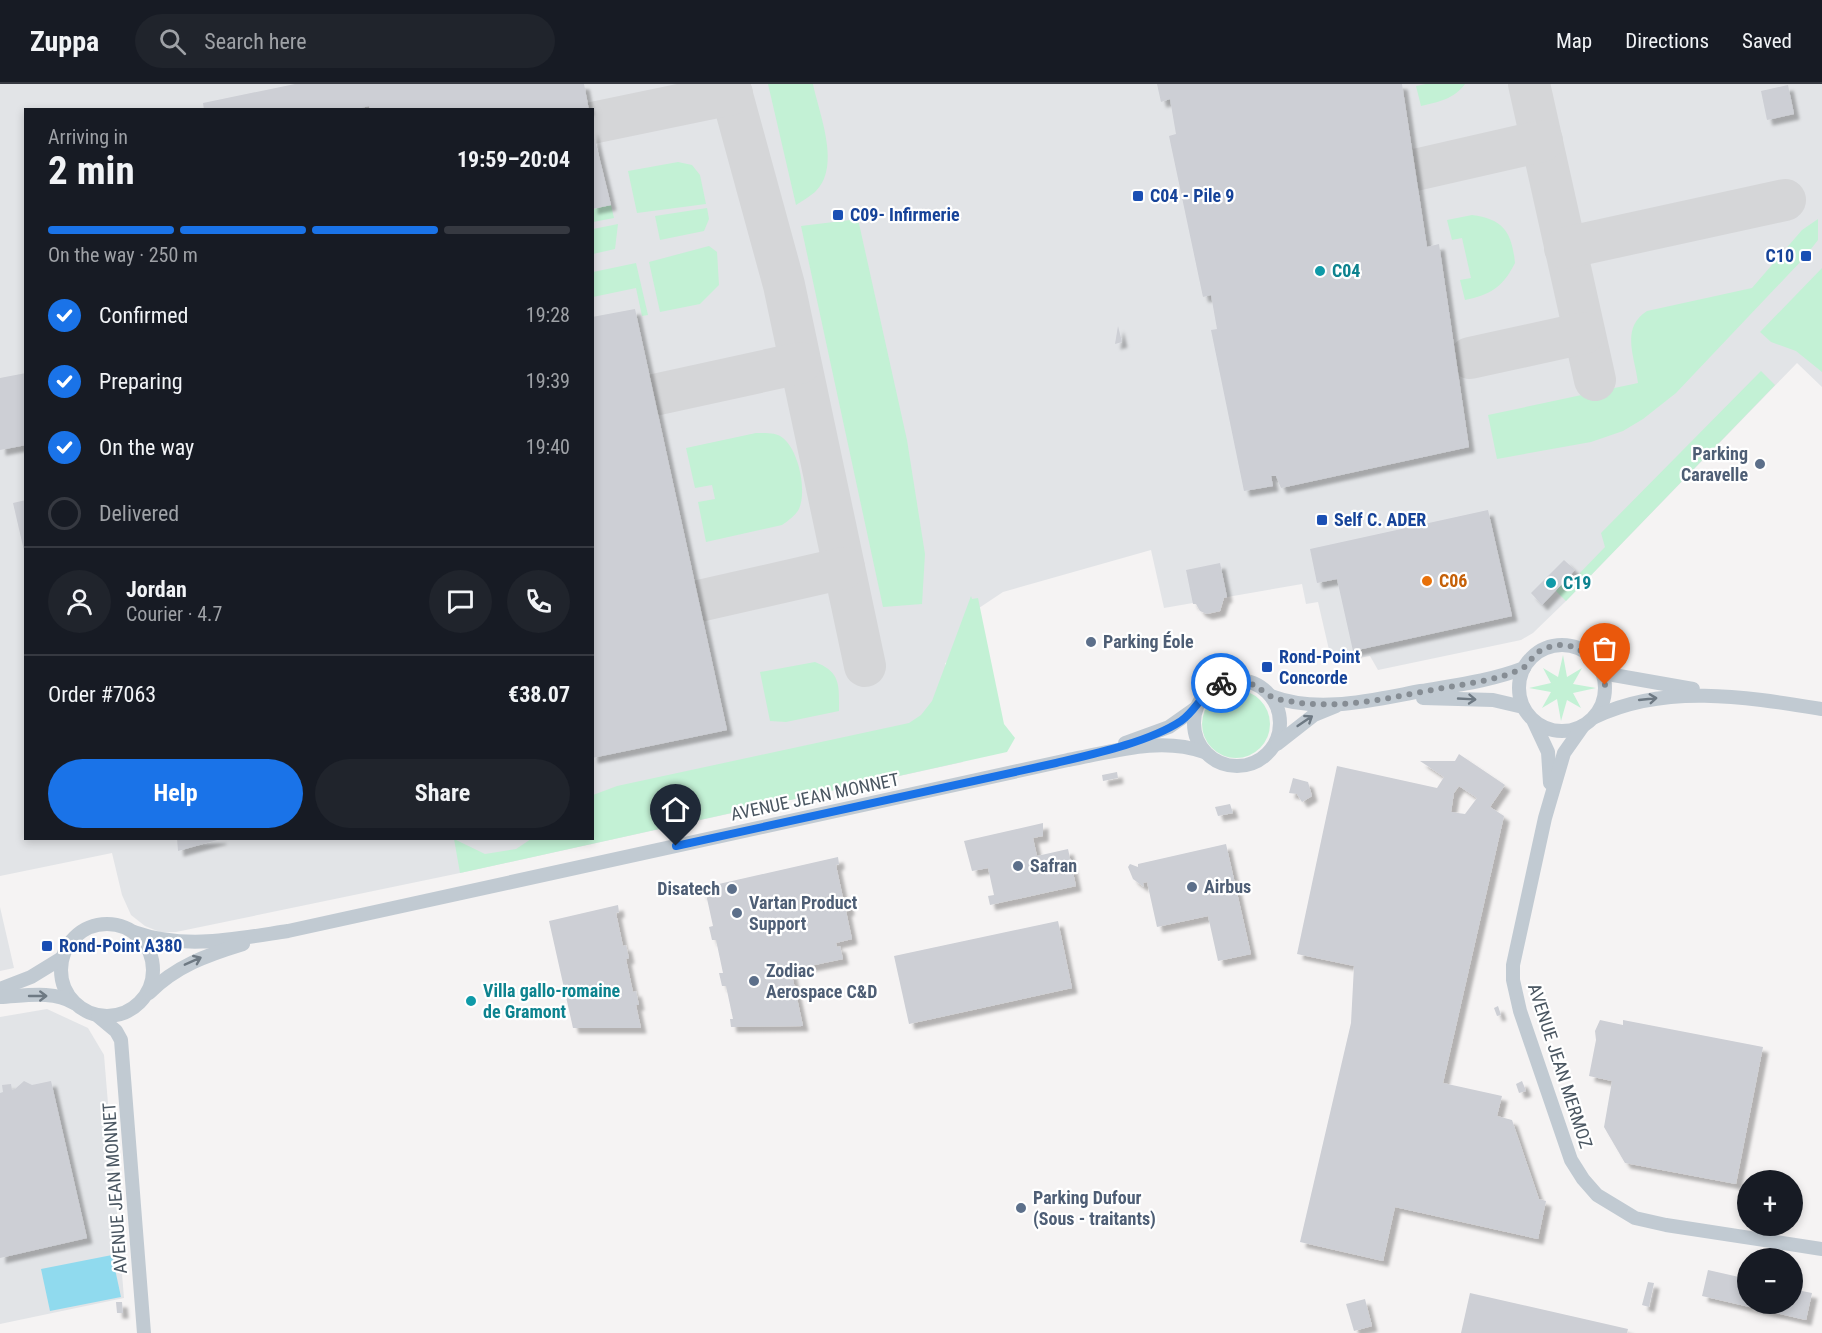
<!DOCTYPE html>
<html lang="en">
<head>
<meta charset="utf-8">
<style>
  :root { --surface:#171b24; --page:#20242c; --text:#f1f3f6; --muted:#9ea1a6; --line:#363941; --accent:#1a73e8 }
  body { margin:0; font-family:"Roboto Condensed",sans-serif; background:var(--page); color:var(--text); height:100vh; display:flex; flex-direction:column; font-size:22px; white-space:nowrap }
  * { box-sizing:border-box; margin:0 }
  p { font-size:20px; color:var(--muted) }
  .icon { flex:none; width:33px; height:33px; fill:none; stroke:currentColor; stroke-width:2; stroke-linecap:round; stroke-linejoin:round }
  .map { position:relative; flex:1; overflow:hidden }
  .sheet { position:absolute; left:24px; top:24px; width:570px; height:732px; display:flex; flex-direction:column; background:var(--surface); border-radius:0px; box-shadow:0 3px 9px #0003 }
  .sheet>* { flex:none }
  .buttons { position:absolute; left:1737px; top:1086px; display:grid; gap:12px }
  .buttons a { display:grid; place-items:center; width:66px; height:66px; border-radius:50%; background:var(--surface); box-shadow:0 3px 9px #0003; font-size:30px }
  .pin { position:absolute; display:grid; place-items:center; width:51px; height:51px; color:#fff; margin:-62px -26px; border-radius:50% 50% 50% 0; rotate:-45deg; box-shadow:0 0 6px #0007 }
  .pin .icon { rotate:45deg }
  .courier { position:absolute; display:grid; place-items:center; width:60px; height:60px; margin:-30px; border:4px solid #1a73e8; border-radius:50%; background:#fff; color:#222; box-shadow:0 2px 8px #0007 }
  .headline em { font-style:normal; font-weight:700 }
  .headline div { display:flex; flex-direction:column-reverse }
  .headline { display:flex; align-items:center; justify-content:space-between; height:102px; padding:0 24px }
  h1 { font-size:39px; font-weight:700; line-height:45px }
  .bar { display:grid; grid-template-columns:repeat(4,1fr); gap:9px 6px; align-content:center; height:72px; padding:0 24px }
  .bar i { height:8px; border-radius:4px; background:var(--line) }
  .bar .selected { background:var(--accent) }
  .bar p { grid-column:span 4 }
  .line { display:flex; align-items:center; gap:15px; padding:0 24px; border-top:2px solid var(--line) }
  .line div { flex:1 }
  .round { display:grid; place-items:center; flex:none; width:63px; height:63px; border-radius:32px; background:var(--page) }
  ol { padding:0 24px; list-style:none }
  li { display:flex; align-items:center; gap:18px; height:66px }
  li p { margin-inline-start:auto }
  li .icon { padding:6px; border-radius:50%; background:var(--accent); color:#fff; stroke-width:4 }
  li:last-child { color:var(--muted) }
  li i { width:33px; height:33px; border:3px solid var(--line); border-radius:50% }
  .button { display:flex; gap:12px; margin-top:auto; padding:12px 24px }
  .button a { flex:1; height:69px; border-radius:36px; background:var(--accent); color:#fff; font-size:24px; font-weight:700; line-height:69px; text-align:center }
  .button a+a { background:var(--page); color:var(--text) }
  header { display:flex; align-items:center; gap:36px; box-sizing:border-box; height:84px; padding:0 30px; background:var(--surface); border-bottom:2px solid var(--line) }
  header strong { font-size:28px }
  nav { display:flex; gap:33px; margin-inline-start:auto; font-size:21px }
  .search { width:420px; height:54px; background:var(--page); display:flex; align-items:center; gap:15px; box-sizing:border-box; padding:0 21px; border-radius:33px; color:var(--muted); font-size:22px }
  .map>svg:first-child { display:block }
  .airport { fill:#e2e4e7; fill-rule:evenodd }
  .green { fill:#c3f1d5 }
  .water { fill:#90daee }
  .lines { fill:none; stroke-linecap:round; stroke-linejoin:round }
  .taxiway { stroke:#d5d6d8; stroke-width:42 }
  .building { fill:#cdcfd5; fill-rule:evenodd; filter:url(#shadow) }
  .street { stroke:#c1cad2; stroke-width:14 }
  .oneway { stroke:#6e7983 }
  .done { stroke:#868d94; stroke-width:6; stroke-dasharray:0 10.8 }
  .route { stroke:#1a73e8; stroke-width:8 }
  .transit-dot { fill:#1a4fb4; stroke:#fff; stroke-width:2 }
  .culture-dot { fill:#0f9aa8; stroke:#fff; stroke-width:2 }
  .service-dot { fill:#5c6f8a; stroke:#fff; stroke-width:2 }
  .food-dot { fill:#e8710a; stroke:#fff; stroke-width:2 }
  .labels { text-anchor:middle; stroke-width:4.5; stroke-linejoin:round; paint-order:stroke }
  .transit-label { font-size:18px; font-weight:bold; fill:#164399; stroke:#fff; text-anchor:start }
  .culture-label { font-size:18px; font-weight:bold; fill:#0d838f; stroke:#fff; text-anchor:start }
  .service-label { font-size:18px; font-weight:bold; fill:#4e5e75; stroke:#fff; text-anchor:start }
  .food-label { font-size:18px; font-weight:bold; fill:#c56008; stroke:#fff; text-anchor:start }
  .street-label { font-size:18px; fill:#4a5661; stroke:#fff }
</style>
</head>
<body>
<header>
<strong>Zuppa</strong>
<div class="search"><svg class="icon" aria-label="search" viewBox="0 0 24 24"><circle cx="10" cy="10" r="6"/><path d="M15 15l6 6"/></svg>Search here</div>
<nav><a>Map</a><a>Directions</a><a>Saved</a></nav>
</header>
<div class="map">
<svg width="1822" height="1249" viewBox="0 0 1822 1249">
  <defs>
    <filter id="shadow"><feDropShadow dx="5.5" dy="5.5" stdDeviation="1.5" flood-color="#0004"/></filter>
  </defs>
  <rect width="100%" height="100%" fill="#f5f3f3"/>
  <!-- airport -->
  <g class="airport">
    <path d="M0,0H1822V303L1797,279L1566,517L1533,549L1521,556L1378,586L1370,572L1332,579L1318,518L1306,520L1302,500L1164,524L1151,466L1003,508L979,524L970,572L945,579L963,678L460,789L176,848H160L145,842L131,831L122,811L112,769L0,792ZM26,26H592V754H26Z"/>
    <polygon points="0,823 14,884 0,887"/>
    <polygon points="47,925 88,944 104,971 124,1214 0,1240 0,933"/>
  </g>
  <!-- green -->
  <g class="green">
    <path d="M768,0H813C819,30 842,83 815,108C809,113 802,117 796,121Z"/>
    <path d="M1426,0H1465C1454,15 1438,18 1421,22L1416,2Z"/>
    <polygon points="678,78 692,81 700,91 706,120 637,129 628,87"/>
    <polygon points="611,121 614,134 593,138 593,125"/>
    <polygon points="707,124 709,135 704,147 660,156 655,132"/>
    <path d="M1472,131C1504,135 1512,149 1515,179C1503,203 1490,211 1465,216L1460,196L1471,194L1462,154L1452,156L1447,136Z"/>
    <polygon points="858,135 907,356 925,470 922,520 883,523 801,142"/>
    <path d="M1818,135V156L1804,174L1676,309L1643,335L1623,347L1591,358L1497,375L1488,331L1638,299C1635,273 1620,244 1647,227L1752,204L1802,146Z"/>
    <polygon points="618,140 615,165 593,170 593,145"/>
    <polygon points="709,162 717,168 719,201 700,220 660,228 649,178"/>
    <polygon points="636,179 648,231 642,232 636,204 593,213 593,188"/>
    <polygon points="1822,184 1822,288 1796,267 1771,258 1760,248"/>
    <polygon points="1761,287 1775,301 1566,517 1556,507 1565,497 1571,503 1579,494 1577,492 1605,463 1601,449"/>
    <path d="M756,349C765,349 776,348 783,354C799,367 807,407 799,425C795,432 789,436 782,441L706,458L698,418L715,415L712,401L695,404L686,364Z"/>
    <polygon points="971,512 972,515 978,514 1004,640 1015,654 1007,668 460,789 454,755 485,770 516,765 531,755 592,754 593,711 617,702 909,639 921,631 932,617"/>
    <polygon points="1563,571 1567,593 1582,584 1573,600 1596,604 1573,609 1581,624 1567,616 1561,637 1557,615 1542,624 1551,608 1529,604 1551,599 1543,584 1558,593"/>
    <path d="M815,578C841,588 839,601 839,627L786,638L770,637L760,588Z"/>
    <circle cx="1236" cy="640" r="34"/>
  </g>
  <!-- water -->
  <polygon class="water" points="112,1171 121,1213 50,1227 41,1185"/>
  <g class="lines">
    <!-- taxiway -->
    <g class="taxiway">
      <polyline points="729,0 784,201 865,582"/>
      <polyline points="1529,0 1595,296"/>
      <polyline points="592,39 732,10"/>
      <polyline points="1415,86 1542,57"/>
      <polyline points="1565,164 1785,116"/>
      <polyline points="1470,274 1584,249"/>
      <polyline points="654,311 800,279"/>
      <polyline points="699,517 844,484"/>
    </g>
  </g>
  <!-- building -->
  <g class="building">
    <polygon points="295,0 584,0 589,26 370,26 369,22 353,26 204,26 203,19"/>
    <polygon points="1157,0 1402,0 1427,163 1439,160 1469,363 1281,404 1276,392 1271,392 1273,402 1244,407 1211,246 1217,245 1211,211 1203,213 1169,52 1176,50 1170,15 1161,18"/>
    <polygon points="1788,1 1794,30 1767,36 1761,7"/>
    <polygon points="592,44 611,121 592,125"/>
    <polygon points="635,225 727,646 592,674 592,233"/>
    <polygon points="1118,242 1122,258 1115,260"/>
    <polygon points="26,289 26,361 0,366 0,294"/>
    <polygon points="26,416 26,470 25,471 13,419"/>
    <polygon points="1488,426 1512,532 1353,567 1337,495 1317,499 1310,465"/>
    <polygon points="1564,476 1575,486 1542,521 1531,509"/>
    <polygon points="1220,479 1227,513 1224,514 1220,527 1207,530 1200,527 1196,520 1193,520 1186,486"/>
    <path d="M1459,670L1505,701L1490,723L1504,732L1443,999L1502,1012L1497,1032L1512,1036L1539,1115L1546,1117L1538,1155L1395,1123L1383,1177L1300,1158L1351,939L1354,882L1297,870L1337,682L1437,704L1444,693L1420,677H1455ZM1459,702L1477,714L1465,730L1451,728L1454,709Z"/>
    <polygon points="1117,688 1118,694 1103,697 1102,691"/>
    <polygon points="1293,694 1308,698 1312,712 1302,718 1297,710 1289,709"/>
    <polygon points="1230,720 1233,729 1218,732 1215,723"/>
    <polygon points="1043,739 1043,752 1033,754 1037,772 1068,765 1076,802 990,821 988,812 994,811 988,784 972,787 964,757"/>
    <polygon points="177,754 221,754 221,755 178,767"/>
    <polygon points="1226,760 1251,870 1218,877 1208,832 1157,843 1147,798 1143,799 1144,803 1133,795 1128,783 1130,780 1138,783 1138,780"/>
    <polygon points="838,773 839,780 836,781 843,814 847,813 849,826 846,827 852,855 836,859 837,863 840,862 843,875 791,886 803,942 731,943 730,935 733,935 726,902 722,902 719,889 723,889 716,856 712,856 709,843 713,842 706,810 702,810 701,804"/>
    <polygon points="618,821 619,828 616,829 623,862 626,861 629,874 626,875 633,908 636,907 639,921 636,921 641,944 573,944 549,837"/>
    <polygon points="1058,837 1072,904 909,940 894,872"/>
    <polygon points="1498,922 1501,931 1497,932 1494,924"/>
    <polygon points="1600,936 1623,941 1623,936 1763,963 1736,1100 1625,1079 1604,1043 1612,997 1589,992 1596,956 1595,947"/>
    <polygon points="24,997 32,1001 51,997 87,1154 0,1174 0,1009 3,1008 2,1001 11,1000 12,1006 15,1005"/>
    <polygon points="1522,997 1526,1007 1519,1009 1516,1000"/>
    <polygon points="1708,1186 1748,1195 1748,1220 1792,1220 1792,1205 1812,1209 1806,1236 1702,1212"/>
    <polygon points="1648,1198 1654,1199 1649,1223 1642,1221"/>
    <polygon points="1470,1209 1628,1245 1627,1249 1461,1249"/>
    <polygon points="1365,1215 1372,1242 1354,1247 1346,1220"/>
    <polygon points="116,1218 122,1218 123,1229 117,1229"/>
  </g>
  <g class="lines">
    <!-- street -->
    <g class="street">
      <circle cx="1562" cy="604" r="43"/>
      <polyline points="1602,589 1693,605"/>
      <circle cx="1237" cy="639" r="43"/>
      <path d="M1271,612C1318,630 1372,616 1421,607C1456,601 1490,597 1524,584"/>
      <polyline points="1423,614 1493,616 1523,623"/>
      <path d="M1595,633C1665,599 1747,613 1822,625"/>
      <polyline points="1534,638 1548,668 1550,699"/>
      <polyline points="1583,642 1564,669 1545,734 1513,881 1513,896 1520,927 1571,1076 1583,1095 1597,1111 1635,1134 1666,1141 1822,1165"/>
      <polyline points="1125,659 1169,643 1196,624"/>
      <polyline points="1277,660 1314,631 1336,622"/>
      <circle cx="107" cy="886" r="46"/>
      <path d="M134,848C185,866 235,855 288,847L1068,676C1112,668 1160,652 1204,668"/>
      <polyline points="0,905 31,893 62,874"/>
      <path d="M149,909C176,882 207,871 243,860"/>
      <path d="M0,913C24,912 53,906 74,919"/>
      <polyline points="98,932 116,947 121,956 144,1249"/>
    </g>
  </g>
  <!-- one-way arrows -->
  <defs><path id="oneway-shaft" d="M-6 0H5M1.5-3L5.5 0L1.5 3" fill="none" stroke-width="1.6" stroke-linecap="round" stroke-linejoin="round" transform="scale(1.5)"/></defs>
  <g class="oneway">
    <use href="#oneway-shaft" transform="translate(1467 615) rotate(3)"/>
    <use href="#oneway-shaft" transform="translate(1648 615) rotate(-6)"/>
    <use href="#oneway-shaft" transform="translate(1305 637) rotate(-34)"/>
    <use href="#oneway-shaft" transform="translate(193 877) rotate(-24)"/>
    <use href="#oneway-shaft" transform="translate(38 912)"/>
  </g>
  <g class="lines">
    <!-- done -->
    <path class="done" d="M1221,599C1243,592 1253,600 1270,612C1279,617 1292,617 1301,619C1352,625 1405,610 1455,602C1477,598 1500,595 1521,585C1528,582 1532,572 1540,567C1570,550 1598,572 1605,601"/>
    <!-- route -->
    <path class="route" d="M676,762L1056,679C1094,670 1149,658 1181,637C1197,626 1203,606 1221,599"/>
  </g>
  <!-- markers -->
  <g class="transit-dot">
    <rect x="1132" y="106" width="12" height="12" rx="3"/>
    <rect x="832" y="125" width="12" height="12" rx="3"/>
    <rect x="1800" y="166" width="12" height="12" rx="3"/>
    <rect x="1316" y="430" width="12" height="12" rx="3"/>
    <rect x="1261" y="577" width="12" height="12" rx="3"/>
    <rect x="41" y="856" width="12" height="12" rx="3"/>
  </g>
  <g class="culture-dot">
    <circle cx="1320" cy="187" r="6"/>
    <circle cx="1551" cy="499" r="6"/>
    <circle cx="471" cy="917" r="6"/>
  </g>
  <g class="service-dot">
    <circle cx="1760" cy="380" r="6"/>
    <circle cx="1091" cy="558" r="6"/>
    <circle cx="1018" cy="782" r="6"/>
    <circle cx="1192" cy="803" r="6"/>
    <circle cx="732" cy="805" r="6"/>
    <circle cx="737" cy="829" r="6"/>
    <circle cx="754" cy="897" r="6"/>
    <circle cx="1021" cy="1124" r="6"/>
  </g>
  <circle class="food-dot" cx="1427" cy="497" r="6"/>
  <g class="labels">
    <!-- transit labels -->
    <g class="transit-label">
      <text x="1150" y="118">C04 - Pile 9</text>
      <text x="850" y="137">C09- Infirmerie</text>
      <text x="1794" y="178" text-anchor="end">C10</text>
      <text x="1334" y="442">Self C. ADER</text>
      <text x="1279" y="579">Rond-Point<tspan x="1279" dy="21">Concorde</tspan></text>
      <text x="59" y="868">Rond-Point A380</text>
    </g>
    <!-- culture labels -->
    <g class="culture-label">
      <text x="1332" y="193">C04</text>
      <text x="1563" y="505">C19</text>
      <text x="483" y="913">Villa gallo-romaine<tspan x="483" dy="21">de Gramont</tspan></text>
    </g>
    <!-- service labels -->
    <g class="service-label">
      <text x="1748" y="376" text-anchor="end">Parking<tspan x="1748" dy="21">Caravelle</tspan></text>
      <text x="1103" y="564">Parking Éole</text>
      <text x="1030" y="788">Safran</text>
      <text x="1204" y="809">Airbus</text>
      <text x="720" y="811" text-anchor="end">Disatech</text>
      <text x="749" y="825">Vartan Product<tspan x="749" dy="21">Support</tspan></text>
      <text x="766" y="893">Zodiac<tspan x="766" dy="21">Aerospace C&amp;D</tspan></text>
      <text x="1033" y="1120">Parking Dufour<tspan x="1033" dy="21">(Sous - traitants)</tspan></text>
    </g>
    <!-- food labels -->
    <g class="food-label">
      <text x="1439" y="503">C06</text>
    </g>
    <!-- street labels -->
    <g class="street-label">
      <text transform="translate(815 713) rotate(-12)" y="6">AVENUE JEAN MONNET</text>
      <text transform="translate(1560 982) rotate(72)" y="6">AVENUE JEAN MERMOZ</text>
      <text transform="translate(115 1104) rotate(-94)" y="6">AVENUE JEAN MONNET</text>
    </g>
  </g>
</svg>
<div class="buttons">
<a>+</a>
<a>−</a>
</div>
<div class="pin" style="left:1605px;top:601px;background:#ea580c"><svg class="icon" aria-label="bag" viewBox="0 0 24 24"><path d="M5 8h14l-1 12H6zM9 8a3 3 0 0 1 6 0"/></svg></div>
<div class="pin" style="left:676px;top:762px;background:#1f2937"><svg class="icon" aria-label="home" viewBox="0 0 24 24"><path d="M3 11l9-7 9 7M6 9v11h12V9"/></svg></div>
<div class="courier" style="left:1221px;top:599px"><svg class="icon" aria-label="bike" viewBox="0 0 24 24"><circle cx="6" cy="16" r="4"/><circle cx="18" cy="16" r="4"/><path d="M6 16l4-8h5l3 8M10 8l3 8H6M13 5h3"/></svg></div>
<section class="sheet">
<div class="headline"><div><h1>2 min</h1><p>Arriving in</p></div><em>19:59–20:04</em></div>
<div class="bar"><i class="selected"></i><i class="selected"></i><i class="selected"></i><i></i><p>On the way · 250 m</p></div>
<ol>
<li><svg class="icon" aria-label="check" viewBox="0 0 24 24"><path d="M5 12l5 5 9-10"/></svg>Confirmed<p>19:28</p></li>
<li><svg class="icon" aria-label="check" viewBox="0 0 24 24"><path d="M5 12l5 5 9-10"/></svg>Preparing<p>19:39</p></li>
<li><svg class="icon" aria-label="check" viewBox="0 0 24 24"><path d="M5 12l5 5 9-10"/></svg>On the way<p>19:40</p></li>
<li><i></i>Delivered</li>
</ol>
<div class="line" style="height:108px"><a class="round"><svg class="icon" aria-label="person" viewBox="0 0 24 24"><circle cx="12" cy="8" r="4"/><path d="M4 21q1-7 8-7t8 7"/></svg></a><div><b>Jordan</b><p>Courier · 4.7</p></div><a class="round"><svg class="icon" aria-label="chat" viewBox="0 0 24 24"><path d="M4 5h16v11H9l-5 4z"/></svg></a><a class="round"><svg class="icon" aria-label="phone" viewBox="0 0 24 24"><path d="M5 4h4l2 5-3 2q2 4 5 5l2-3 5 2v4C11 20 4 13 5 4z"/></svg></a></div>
<div class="line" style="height:78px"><div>Order #7063</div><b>€38.07</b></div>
<div class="button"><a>Help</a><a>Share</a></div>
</section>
</div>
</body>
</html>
